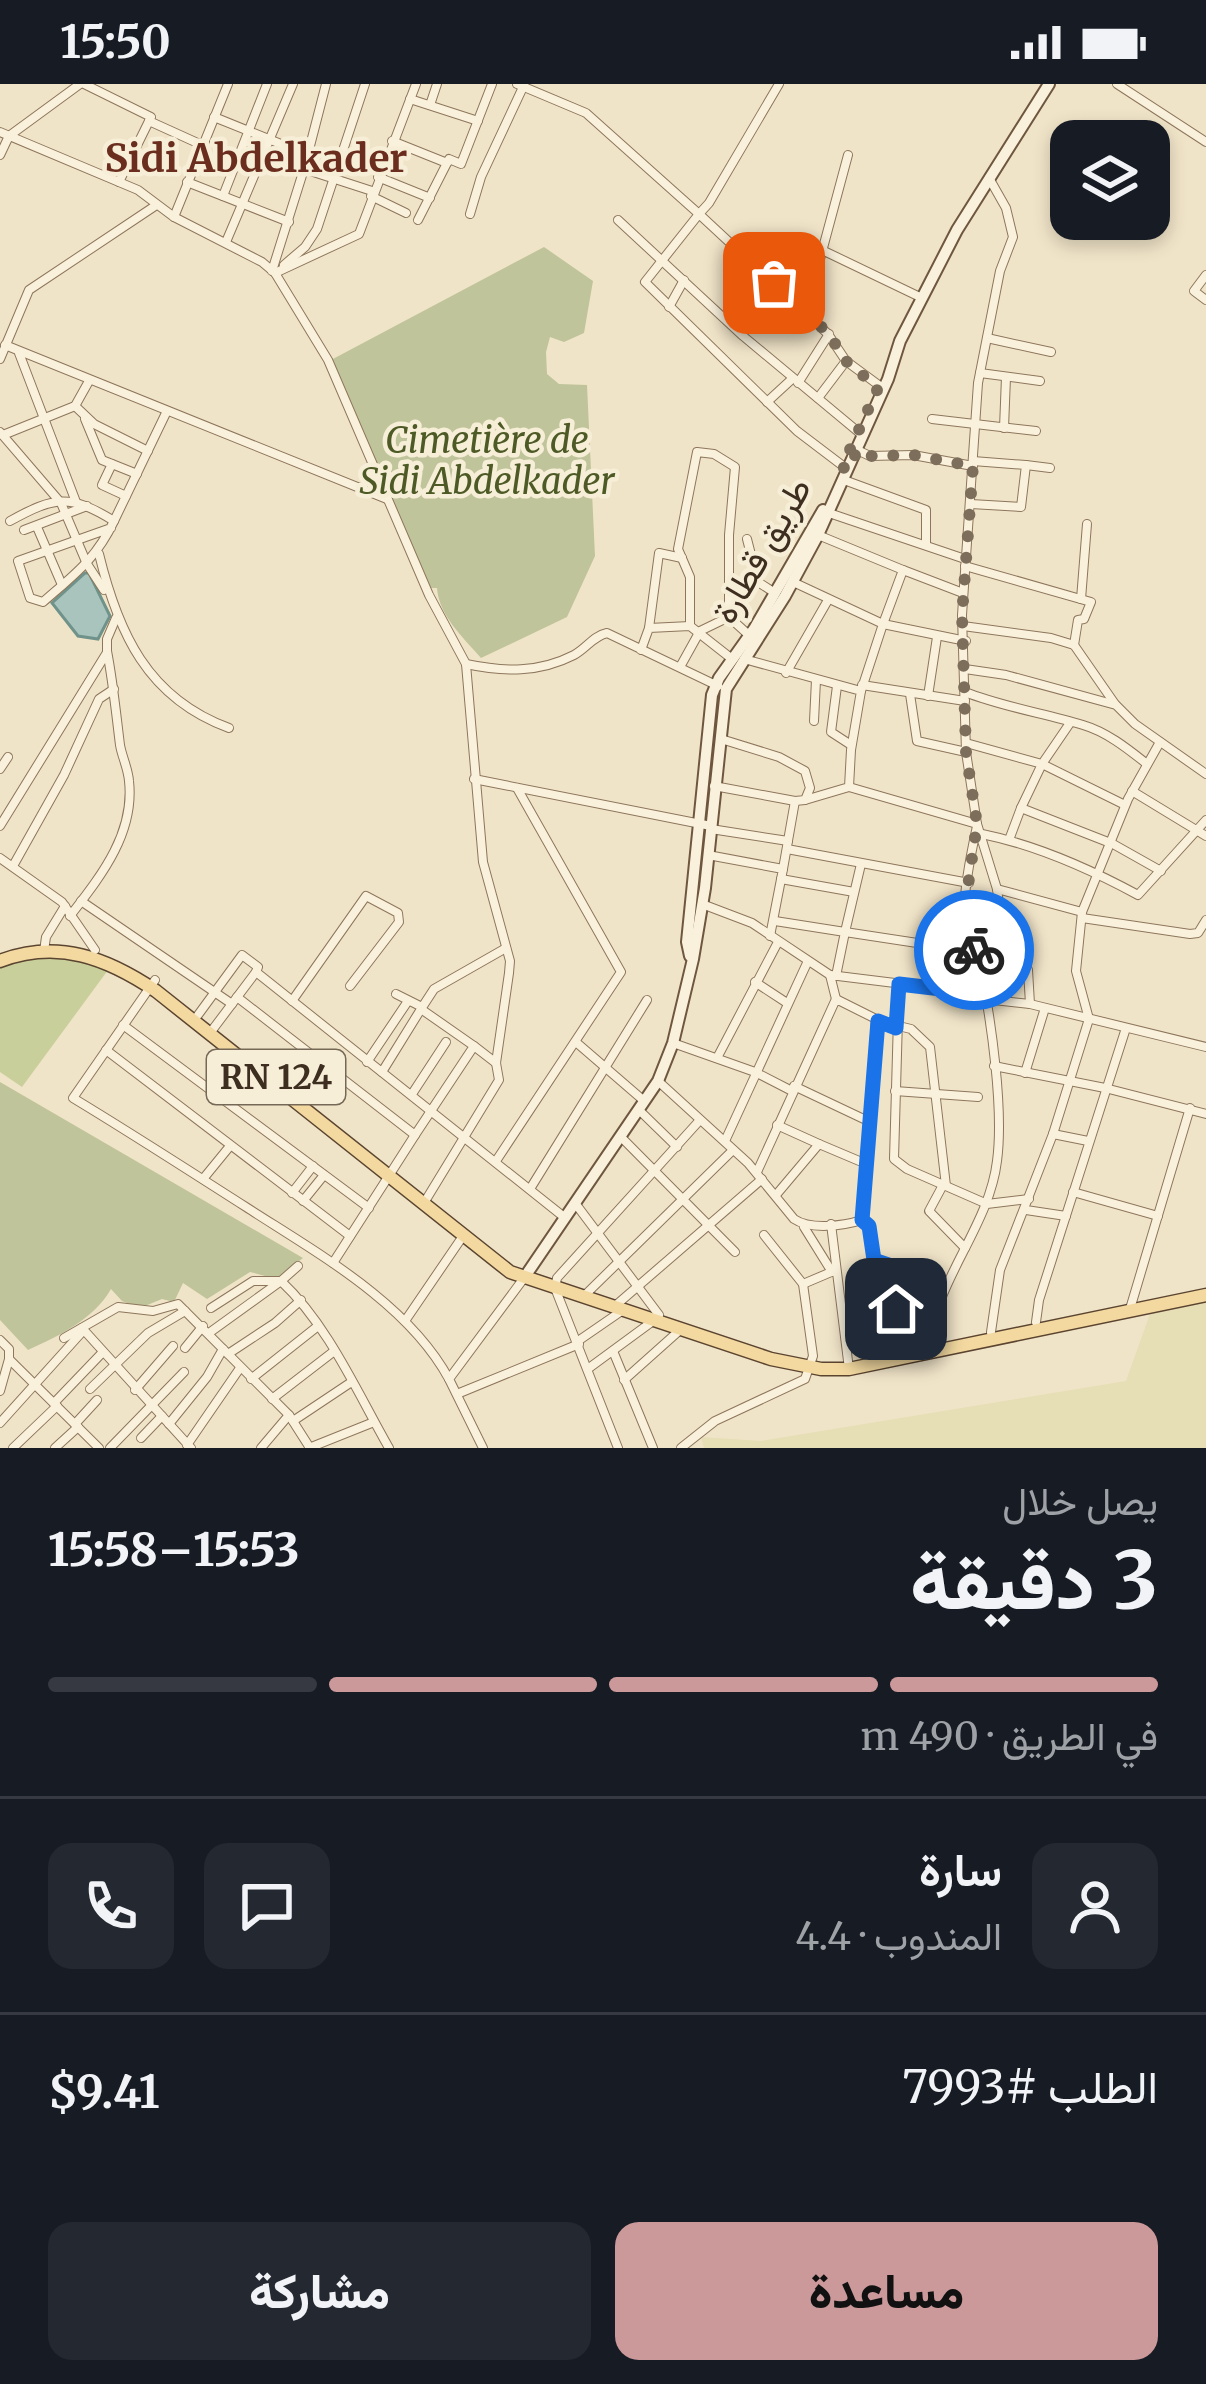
<!DOCTYPE html>
<html lang="ar">
<head>
<meta charset="utf-8">
<style>
  :root { --surface:#171b24; --page:#242831; --text:#f1f3f6; --muted:#9ea1a6; --line:#363941; --accent:#cc999b }
  body { margin:0; font-family:Merriweather,Vazirmatn,serif; background:var(--page); color:var(--text); direction:rtl; height:100vh; display:flex; flex-direction:column; font-size:45px; white-space:nowrap }
  * { box-sizing:border-box; margin:0 }
  p { font-size:39px; color:var(--muted) }
  .icon { flex:none; width:66px; height:66px; fill:none; stroke:currentColor; stroke-width:2; stroke-linecap:round; stroke-linejoin:round }
  .map { position:relative; height:1364px; overflow:hidden; direction:ltr }
  .details { display:flex; flex-direction:column; background:var(--surface); flex:1 }
  .details>* { flex:none }
  .buttons { position:absolute; left:1050px; top:36px; display:grid; gap:24px }
  .buttons a { display:grid; place-items:center; width:120px; height:120px; border-radius:24px; background:var(--surface); box-shadow:0 6px 18px #0003; font-size:60px }
  .pin { position:absolute; display:grid; place-items:center; width:102px; height:102px; color:#fff; margin:-51px; border-radius:24px; box-shadow:0 6px 18px #0006 }
  .courier { position:absolute; display:grid; place-items:center; width:120px; height:120px; margin:-60px; border:9px solid #1a73e8; border-radius:50%; background:#fff; color:#222; box-shadow:0 3px 15px #0007 }
  .headline em { font-style:normal; font-weight:800 }
  .headline div { display:flex; flex-direction:column-reverse }
  .headline { display:flex; align-items:center; justify-content:space-between; height:204px; padding:0 48px }
  h1 { font-size:78px; font-weight:800; line-height:90px }
  .bar { display:grid; grid-template-columns:repeat(4,1fr); gap:18px 12px; align-content:center; height:144px; padding:0 48px }
  .bar i { height:15px; border-radius:9px; background:var(--line) }
  .bar .selected { background:var(--accent) }
  .bar p { grid-column:span 4 }
  .line { display:flex; align-items:center; gap:30px; padding:0 48px; border-top:3px solid var(--line) }
  .line div { flex:1 }
  .round { display:grid; place-items:center; flex:none; width:126px; height:126px; border-radius:24px; background:var(--page) }
  .cta { display:flex; gap:24px; margin-top:auto; padding:24px 48px }
  .cta a { flex:1; height:138px; border-radius:24px; background:var(--accent); color:#111; font-size:48px; font-weight:800; line-height:138px; text-align:center }
  .cta a+a { background:var(--page); color:var(--text) }
  .status { display:flex; justify-content:space-between; align-items:center; height:84px; padding:0 60px; background:var(--surface); direction:ltr }
  .status svg { height:33px; fill:currentColor }
  .map>svg:first-child { display:block }
  .farmland { fill:#e6deb5 }
  .green { fill:#c9cf9b }
  .cemetery { fill:#bfc49a }
  .water { fill:#a9c4bc; stroke:#6f938a; stroke-width:3 }
  .lines { fill:none; stroke-linecap:round; stroke-linejoin:round }
  .street-casing { stroke:#8d765c; stroke-width:10 }
  .secondary-casing { stroke:#6f573f; stroke-width:14 }
  .primary-casing { stroke:#5b4430; stroke-width:15 }
  .street { stroke:#faf1dc; stroke-width:8 }
  .secondary { stroke:#faf1dc; stroke-width:10 }
  .primary { stroke:#f3d9a0; stroke-width:12 }
  .done { stroke:#7c6e5b; stroke-width:12; stroke-dasharray:0 21.6 }
  .route { stroke:#1a73e8; stroke-width:15 }
  .labels { text-anchor:middle; stroke-width:9; stroke-linejoin:round; paint-order:stroke }
  .shield { fill:#f7eed8; stroke:#756857; stroke-width:3 }
  .shield-label { font-size:33px; font-weight:bold; fill:#3d2e20 }
  .park-label { font-size:36px; font-style:italic; fill:#4d5a26; stroke:#f7eed8 }
  .street-label { font-size:36px; fill:#3d2e20; stroke:#f7eed8 }
  .neighbourhood-label { font-size:39px; font-weight:bold; fill:#6b2e1e; stroke:#f7eed8 }
</style>
</head>
<body>
<div class="status"><b>15:50</b><svg viewBox="0 0 49 12"><path d="M0 12V9h3v3zM5 12V6h3v6zM10 12V3h3v9zM15 12V0h3v12zM26 1h20v11H26zM47 4h2v5h-2z"/></svg></div>
<div class="map">
<svg width="1206" height="1364" viewBox="0 0 1206 1364">
  <rect width="100%" height="100%" fill="#f0e4c8"/>
  <!-- farmland -->
  <polygon class="farmland" points="1206,1216 1206,1364 704,1364 701,1353 761,1357 1126,1297 1151,1227"/>
  <!-- green -->
  <polygon class="green" points="53,871 111,882 22,1003 0,988 0,884 25,875"/>
  <!-- cemetery -->
  <g class="cemetery">
    <path d="M544,163L593,197L584,249L564,258L550,253L546,268L547,290L559,300L587,301L595,472L567,533L481,574C463,553 439,532 437,504H431L331,276Z"/>
    <path d="M0,998L303,1174L276,1195L250,1188L207,1215L183,1199L174,1218L162,1215L140,1224L122,1217L111,1205C94,1235 59,1252 28,1266L0,1236Z"/>
  </g>
  <!-- water -->
  <polygon class="water" points="85,489 89,489 110,532 98,555 78,552 52,519"/>
  <g class="lines">
    <!-- street casing -->
    <g class="street-casing">
      <g id="street">
        <polyline points="84,0 151,33 119,98"/>
        <polyline points="517,0 586,29 699,130 709,119 779,0"/>
        <polyline points="1117,0 1206,58"/>
        <polyline points="410,15 478,37"/>
        <polyline points="430,21 437,0"/>
        <polyline points="214,33 308,71"/>
        <polyline points="149,37 202,61"/>
        <polyline points="0,48 138,106 174,133 262,178 275,189 328,276 429,511 466,580 483,778 510,877 509,889 496,979 499,996 424,1119"/>
        <polyline points="392,57 447,79 418,136"/>
        <polyline points="0,71 9,52 80,0"/>
        <polyline points="447,79 449,75 461,80 492,0"/>
        <polyline points="304,85 372,107"/>
        <polyline points="378,93 430,114"/>
        <polyline points="989,94 1006,124 1013,153 1000,187 978,299 962,531 966,668 977,740 997,805 1006,871"/>
        <polyline points="187,98 289,138"/>
        <polyline points="223,112 267,0"/>
        <polyline points="371,112 406,129"/>
        <polyline points="470,130 481,93 524,1"/>
        <polyline points="174,133 228,0"/>
        <polyline points="618,136 743,252 862,351"/>
        <polyline points="226,158 293,0"/>
        <polyline points="824,167 922,214"/>
        <polyline points="284,181 305,163 317,145 365,0"/>
        <polyline points="272,187 304,85 326,0"/>
        <polyline points="275,189 359,150 416,0"/>
        <polyline points="1206,191 1194,207 1206,216"/>
        <polyline points="669,223 684,196"/>
        <polyline points="806,227 848,71"/>
        <polyline points="987,254 1051,268"/>
        <polyline points="5,261 387,415"/>
        <polyline points="19,269 76,418"/>
        <polyline points="0,275 29,206 155,122"/>
        <polyline points="980,289 1040,297"/>
        <polyline points="798,299 829,250"/>
        <polyline points="818,314 846,277"/>
        <polyline points="767,318 792,295"/>
        <polyline points="75,322 94,340 148,367"/>
        <polyline points="85,335 102,376 137,390"/>
        <polyline points="932,335 1036,347"/>
        <polyline points="1004,344 1006,293"/>
        <polyline points="0,348 61,419 87,480 104,506"/>
        <polyline points="3,351 75,322 89,297"/>
        <polyline points="857,366 870,372 913,371 973,382"/>
        <polyline points="112,380 102,401 126,412"/>
        <polyline points="1026,381 1050,384"/>
        <polyline points="847,385 797,347 645,198 699,130 828,250 846,277 884,305"/>
        <polyline points="844,396 926,426 926,461"/>
        <polyline points="971,420 1021,423 1026,381 973,377"/>
        <polyline points="829,429 965,475"/>
        <path d="M10,437C55,412 70,410 114,437"/>
        <polyline points="37,443 62,501"/>
        <path d="M111,444L18,477L30,514L43,518C75,490 96,475 114,437L166,329"/>
        <polyline points="24,446 87,422"/>
        <polyline points="818,451 903,486 883,540 966,557"/>
        <polyline points="747,455 758,498 775,509"/>
        <path d="M99,470C118,548 147,614 229,644"/>
        <polyline points="965,482 1091,518 1084,535 1078,536 1074,561"/>
        <polyline points="903,486 963,509"/>
        <polyline points="793,498 883,540 861,607"/>
        <polyline points="1081,515 1087,440"/>
        <polyline points="690,542 690,493 678,465 697,368 714,370 735,383 729,451 729,533 751,553"/>
        <polyline points="963,542 1051,554 1074,561 1115,620"/>
        <polyline points="649,544 659,469 682,474"/>
        <polyline points="641,566 649,544 690,542 732,575"/>
        <polyline points="744,575 861,607 851,666 849,703 805,716"/>
        <path d="M466,580C504,588 539,589 574,571C587,564 593,552 607,549L718,602"/>
        <polyline points="680,583 700,547 729,533"/>
        <polyline points="965,585 1006,591 1116,621 1135,640 1206,690"/>
        <polyline points="786,589 828,516"/>
        <polyline points="862,601 965,617"/>
        <polyline points="837,602 831,648 851,661"/>
        <path d="M965,608C1003,623 1043,629 1083,641C1107,648 1128,665 1147,680"/>
        <polyline points="910,610 917,657 966,668"/>
        <polyline points="928,612 937,553"/>
        <polyline points="814,637 816,596"/>
        <polyline points="721,655 779,673 805,687 810,704 805,716 795,717"/>
        <polyline points="966,659 1042,680 1070,639"/>
        <polyline points="0,685 8,673"/>
        <polyline points="474,695 711,742"/>
        <polyline points="714,702 795,717"/>
        <polyline points="849,703 977,740"/>
        <polyline points="1132,707 1206,752"/>
        <polyline points="1125,721 1042,680 1021,724 1113,760 1161,787"/>
        <polyline points="0,742 106,570"/>
        <polyline points="711,745 788,757"/>
        <path d="M982,750C1036,761 1090,785 1138,811L1206,736"/>
        <polyline points="1009,756 1021,724"/>
        <polyline points="787,765 969,799"/>
        <polyline points="708,771 783,785 770,852"/>
        <polyline points="0,774 62,818 95,866"/>
        <polyline points="861,780 845,848 1022,875 1028,886 1030,920"/>
        <polyline points="13,782 64,691 99,615 114,605"/>
        <polyline points="783,785 795,717"/>
        <polyline points="781,795 854,808"/>
        <polyline points="997,805 1082,828"/>
        <polyline points="81,817 232,920"/>
        <polyline points="702,820 752,839 830,891 984,910"/>
        <path d="M70,832C100,793 135,750 129,697C128,684 122,673 120,661C116,629 113,598 107,567V555L116,534"/>
        <polyline points="1082,834 1190,850 1198,849 1206,836"/>
        <polyline points="775,837 845,848 836,892"/>
        <polyline points="44,867 46,853 65,822"/>
        <polyline points="830,891 836,915"/>
        <path d="M155,896L73,1014C131,1049 188,1086 246,1123C317,1169 408,1219 449,1295"/>
        <polyline points="755,898 787,919"/>
        <polyline points="899,900 894,1075 907,1085 987,1120 1029,1115"/>
        <polyline points="396,910 422,923"/>
        <polyline points="237,913 415,1051 333,1179"/>
        <polyline points="985,915 1030,920 1206,963"/>
        <polyline points="292,917 366,812 398,829 399,838 350,902"/>
        <polyline points="198,931 242,871 258,883 256,888 564,1133"/>
        <polyline points="878,937 911,945 930,963 946,1102"/>
        <polyline points="123,941 369,1124"/>
        <polyline points="210,949 256,888"/>
        <polyline points="577,959 643,1016"/>
        <polyline points="673,959 755,988 792,1007"/>
        <polyline points="474,962 496,979"/>
        <polyline points="106,966 350,1152"/>
        <polyline points="717,974 778,858"/>
        <polyline points="367,978 408,917"/>
        <polyline points="994,982 1105,1004 1206,1030"/>
        <polyline points="382,988 421,925"/>
        <polyline points="1025,989 1045,924"/>
        <path d="M658,997L748,1079L794,1135C810,1146 843,1142 862,1136L864,1129L876,935L836,915L757,1088"/>
        <polyline points="794,1002 868,1037"/>
        <polyline points="895,1007 978,1013"/>
        <polyline points="412,1010 446,958"/>
        <polyline points="639,1026 677,1063"/>
        <polyline points="777,1041 819,1060"/>
        <polyline points="1053,1050 1088,1057"/>
        <polyline points="415,1051 474,962 421,925 434,905 506,864"/>
        <polyline points="621,1053 735,1168"/>
        <polyline points="725,1057 807,879"/>
        <polyline points="496,1077 621,888 517,704"/>
        <polyline points="203,1095 230,1062"/>
        <polyline points="943,1101 929,1127 965,1164"/>
        <polyline points="530,1105 647,916"/>
        <polyline points="1073,1108 1158,1132"/>
        <polyline points="292,1109 313,1082"/>
        <polyline points="776,1111 819,1060 864,1079"/>
        <polyline points="303,1117 324,1091"/>
        <polyline points="575,1119 659,1231"/>
        <polyline points="1026,1126 1066,1132"/>
        <polyline points="862,1136 869,1142 874,1176 891,1182 901,1267"/>
        <polyline points="831,1140 849,1285"/>
        <polyline points="804,1143 832,1188"/>
        <polyline points="803,1200 836,1186"/>
        <polyline points="584,1212 733,1066"/>
        <polyline points="615,1222 762,1095"/>
        <polyline points="211,1224 253,1197 281,1197 298,1182"/>
        <polyline points="1130,1225 1190,1024"/>
        <polyline points="405,1237 463,1152"/>
        <polyline points="1036,1238 1039,1216 1126,944"/>
        <polyline points="82,1244 191,1364"/>
        <polyline points="991,1248 1000,1186 1053,1050 1089,935 1076,887 1082,828 1128,715 1160,658"/>
        <path d="M209,1249L281,1197C328,1241 357,1308 389,1364"/>
        <polyline points="64,1254 118,1223 153,1227 178,1220 289,1331 310,1364"/>
        <polyline points="0,1256 9,1265 9,1275 99,1364"/>
        <polyline points="578,1257 623,1226"/>
        <polyline points="185,1264 203,1242"/>
        <path d="M929,1266C933,1198 989,1144 997,1077C1004,1025 991,937 981,885C978,872 969,863 966,851C959,825 971,769 977,742"/>
        <polyline points="613,1267 653,1364"/>
        <polyline points="228,1270 275,1239 301,1216"/>
        <polyline points="589,1284 653,1237"/>
        <polyline points="251,1295 318,1242"/>
        <polyline points="624,1296 680,1246"/>
        <polyline points="90,1305 148,1249 185,1227"/>
        <polyline points="135,1306 173,1262"/>
        <polyline points="0,1307 9,1275"/>
        <polyline points="457,1310 579,1260"/>
        <polyline points="272,1315 333,1268"/>
        <polyline points="54,1319 101,1270"/>
        <polyline points="293,1337 350,1299"/>
        <polyline points="0,1339 82,1248"/>
        <polyline points="75,1340 97,1316"/>
        <polyline points="169,1340 207,1293 223,1265"/>
        <polyline points="141,1354 162,1332"/>
        <polyline points="187,1361 240,1284"/>
        <polyline points="13,1364 57,1322"/>
        <polyline points="55,1364 78,1343"/>
        <polyline points="110,1364 184,1288"/>
        <polyline points="261,1364 289,1331"/>
        <polyline points="309,1364 374,1338"/>
        <polyline points="483,1364 449,1295 524,1194"/>
        <polyline points="618,1364 555,1204 557,1194 700,1036"/>
        <polyline points="681,1364 715,1337 805,1295 813,1272 803,1200 764,1151"/>
      </g>
    </g>
    <!-- secondary casing -->
    <g class="secondary-casing">
      <g id="secondary">
        <polyline points="690,872 687,858 712,611 719,594 754,545 823,426"/>
        <polyline points="524,1194 658,997 673,959 693,875 705,804 726,605 785,512 818,451 888,295 900,257 957,146 1049,0"/>
      </g>
    </g>
    <!-- primary casing -->
    <g class="primary-casing">
      <path id="primary" d="M0,877C58,855 107,874 156,907L510,1188L771,1275L821,1285H849L1206,1211"/>
    </g>
    <!-- street -->
    <use href="#street" class="street"/>
    <!-- secondary -->
    <use href="#secondary" class="secondary"/>
    <!-- primary -->
    <use href="#primary" class="primary"/>
  </g>
  <g class="lines">
    <!-- done -->
    <polyline class="done" points="774,199 829,250 846,277 878,304 842,383 849,386 857,366 870,372 913,371 973,382 962,531 966,668 977,740 964,829 966,853 974,866"/>
    <!-- route -->
    <polyline class="route" points="896,1225 892,1182 874,1176 869,1142 862,1136 878,937 896,944 899,900 984,910 974,866"/>
  </g>
  <g class="labels">
    <!-- shield labels -->
    <rect class="shield" x="207" y="966" width="138" height="54" rx="9"/>
    <g class="shield-label">
      <text x="276" y="1005">RN 124</text>
    </g>
    <!-- park labels -->
    <g class="park-label">
      <text x="487" y="369">Cimetière de<tspan x="487" dy="41">Sidi Abdelkader</tspan></text>
    </g>
    <!-- street labels -->
    <g class="street-label">
      <text transform="translate(761 466) rotate(-60)" y="13">طريق قطارة</text>
    </g>
    <!-- neighbourhood labels -->
    <g class="neighbourhood-label">
      <text x="256" y="88">Sidi Abdelkader</text>
    </g>
  </g>
</svg>
<div class="buttons">
<a><svg class="icon" aria-label="layers" viewBox="0 0 24 24"><path d="M12 4l9 5-9 5-9-5zM3 14l9 5 9-5"/></svg></a>
</div>
<div class="pin" style="left:774px;top:199px;background:#ea580c"><svg class="icon" aria-label="bag" viewBox="0 0 24 24"><path d="M5 8h14l-1 12H6zM9 8a3 3 0 0 1 6 0"/></svg></div>
<div class="pin" style="left:896px;top:1225px;background:#1f2937"><svg class="icon" aria-label="home" viewBox="0 0 24 24"><path d="M3 11l9-7 9 7M6 9v11h12V9"/></svg></div>
<div class="courier" style="left:974px;top:866px"><svg class="icon" aria-label="bike" viewBox="0 0 24 24"><circle cx="6" cy="16" r="4"/><circle cx="18" cy="16" r="4"/><path d="M6 16l4-8h5l3 8M10 8l3 8H6M13 5h3"/></svg></div>
</div>
<section class="details">
<div class="headline"><div><h1>3 دقيقة</h1><p>يصل خلال</p></div><em>15:53–15:58</em></div>
<div class="bar"><i class="selected"></i><i class="selected"></i><i class="selected"></i><i></i><p>في الطريق · 490 m</p></div>
<div class="line" style="height:216px"><a class="round"><svg class="icon" aria-label="person" viewBox="0 0 24 24"><circle cx="12" cy="8" r="4"/><path d="M4 21q1-7 8-7t8 7"/></svg></a><div><b>سارة</b><p>المندوب · 4.4</p></div><a class="round"><svg class="icon" aria-label="chat" viewBox="0 0 24 24"><path d="M4 5h16v11H9l-5 4z"/></svg></a><a class="round"><svg class="icon" aria-label="phone" viewBox="0 0 24 24"><path d="M5 4h4l2 5-3 2q2 4 5 5l2-3 5 2v4C11 20 4 13 5 4z"/></svg></a></div>
<div class="line" style="height:156px"><div>الطلب #7993</div><b>$9.41</b></div>
<div class="cta"><a>مساعدة</a><a>مشاركة</a></div>
</section>
</body>
</html>
